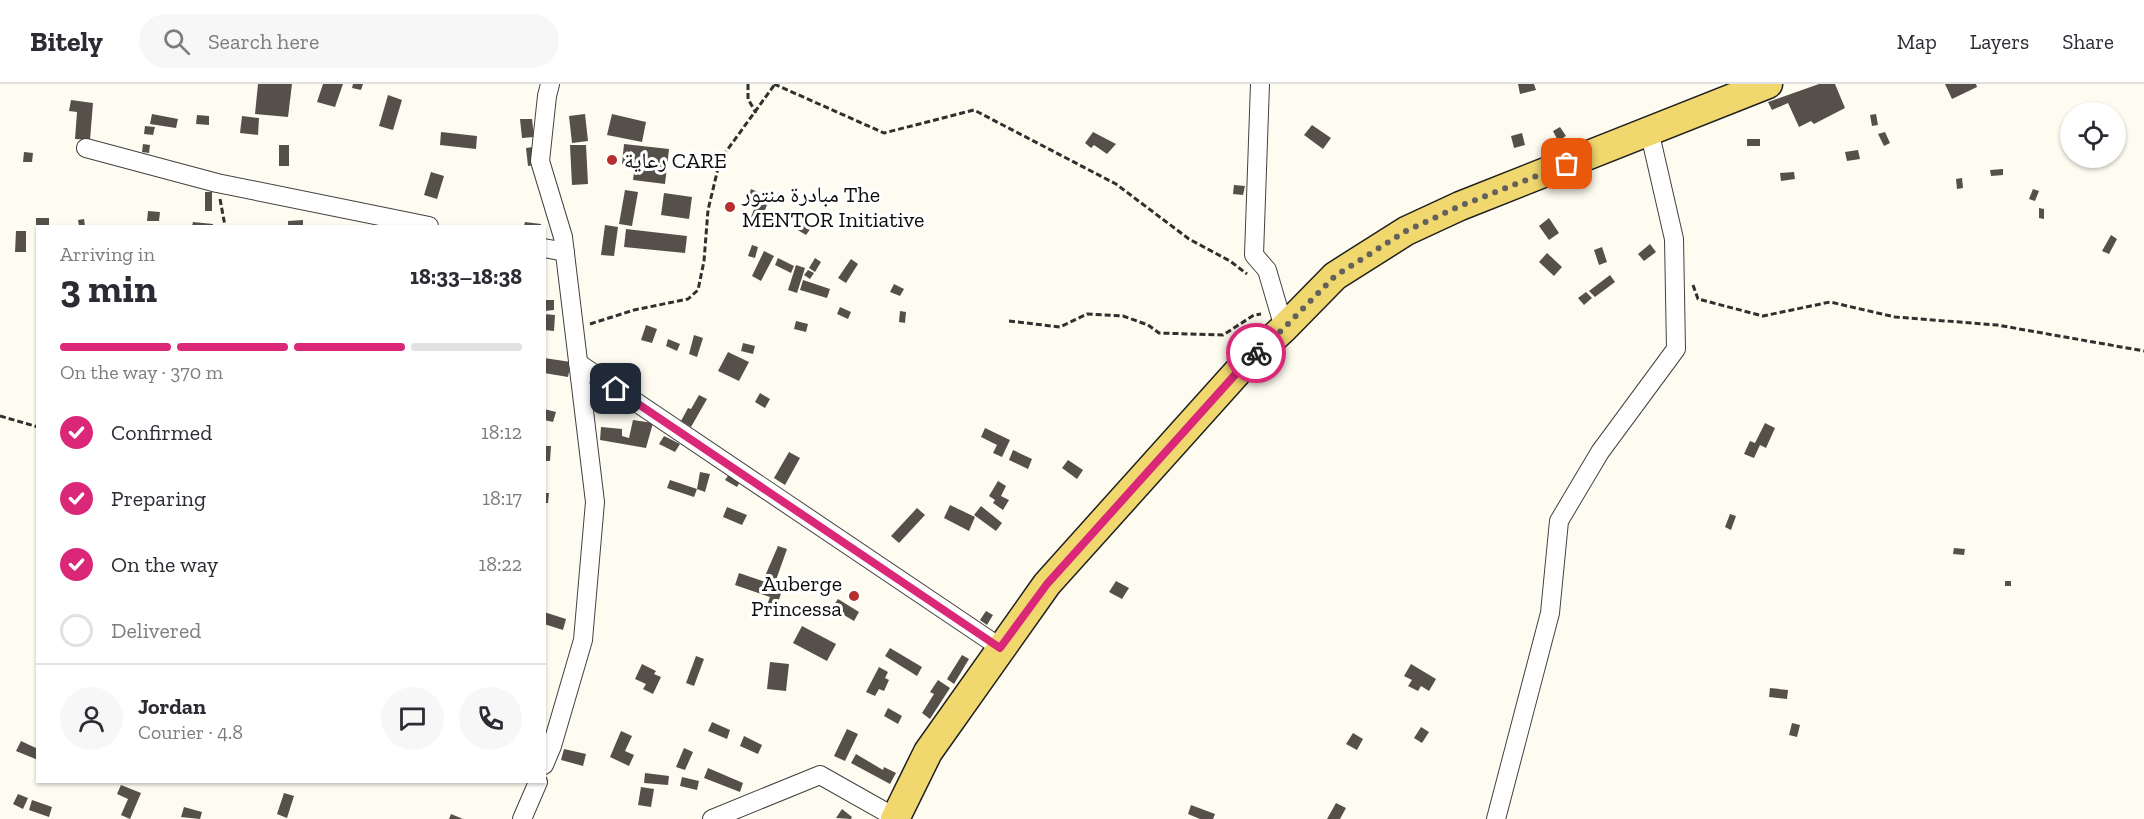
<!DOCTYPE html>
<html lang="en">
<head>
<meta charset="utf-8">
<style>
  :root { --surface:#fff; --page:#f7f7f7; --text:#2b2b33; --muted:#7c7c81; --line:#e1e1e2; --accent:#db2777 }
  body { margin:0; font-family:"Zilla Slab","Noto Naskh Arabic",serif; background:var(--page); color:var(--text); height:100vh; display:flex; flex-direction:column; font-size:22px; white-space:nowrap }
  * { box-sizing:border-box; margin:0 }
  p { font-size:20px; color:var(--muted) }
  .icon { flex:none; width:33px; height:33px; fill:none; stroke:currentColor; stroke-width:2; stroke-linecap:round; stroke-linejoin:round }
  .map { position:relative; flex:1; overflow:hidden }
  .panel { position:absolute; left:36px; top:141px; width:510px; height:558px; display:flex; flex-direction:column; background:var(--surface); border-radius:0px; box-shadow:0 2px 4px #0004 }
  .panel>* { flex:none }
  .tools { position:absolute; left:2060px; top:18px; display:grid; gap:12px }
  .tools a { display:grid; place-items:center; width:66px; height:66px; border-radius:50%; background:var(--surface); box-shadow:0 2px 4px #0004; font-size:30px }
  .pin { position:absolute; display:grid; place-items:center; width:51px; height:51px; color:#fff; margin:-26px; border-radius:12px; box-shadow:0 3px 9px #0006 }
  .courier { position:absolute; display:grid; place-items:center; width:60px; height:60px; margin:-30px; border:4px solid #db2777; border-radius:50%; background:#fff; color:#222; box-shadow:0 2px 8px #0007 }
  .headline em { font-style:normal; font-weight:700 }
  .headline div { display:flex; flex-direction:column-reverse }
  .headline { display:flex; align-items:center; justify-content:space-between; height:102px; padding:0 24px }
  h1 { font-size:39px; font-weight:700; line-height:45px }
  .bar { display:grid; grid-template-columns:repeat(4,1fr); gap:9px 6px; align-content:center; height:72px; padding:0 24px }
  .bar i { height:8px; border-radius:4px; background:var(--line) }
  .bar .on { background:var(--accent) }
  .bar p { grid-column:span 4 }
  .line { display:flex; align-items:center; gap:15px; padding:0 24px; border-top:2px solid var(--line) }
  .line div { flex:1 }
  .round { display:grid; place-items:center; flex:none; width:63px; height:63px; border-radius:32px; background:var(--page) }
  ol { padding:0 24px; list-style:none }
  li { display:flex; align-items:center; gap:18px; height:66px }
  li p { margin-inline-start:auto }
  li .icon { padding:6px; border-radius:50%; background:var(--accent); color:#fff; stroke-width:4 }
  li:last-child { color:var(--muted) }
  li i { width:33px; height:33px; border:3px solid var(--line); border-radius:50% }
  header { display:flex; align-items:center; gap:36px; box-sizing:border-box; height:84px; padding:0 30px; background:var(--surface); border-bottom:2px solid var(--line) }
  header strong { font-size:28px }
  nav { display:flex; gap:33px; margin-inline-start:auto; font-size:21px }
  .search { width:420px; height:54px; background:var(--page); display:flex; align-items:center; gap:15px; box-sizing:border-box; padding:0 21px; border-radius:33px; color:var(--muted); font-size:22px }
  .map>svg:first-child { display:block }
  .building { fill:#56504b }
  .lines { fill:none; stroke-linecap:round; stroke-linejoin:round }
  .minor-casing { stroke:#414141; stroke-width:20 }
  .primary-casing { stroke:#1f1f1f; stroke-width:31 }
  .path { stroke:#303030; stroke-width:3; stroke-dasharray:6 3; stroke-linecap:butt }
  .minor { stroke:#fff; stroke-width:18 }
  .primary { stroke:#f0d86e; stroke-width:28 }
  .done { stroke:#62615d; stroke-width:6; stroke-dasharray:0 10.8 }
  .route { stroke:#db2777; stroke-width:8 }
  .poi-dot { fill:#b62f2e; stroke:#fff; stroke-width:2 }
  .labels { text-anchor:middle; stroke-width:6; stroke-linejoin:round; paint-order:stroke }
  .poi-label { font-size:22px; fill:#0e0e0e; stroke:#fff; text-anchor:start }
</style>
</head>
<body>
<header>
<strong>Bitely</strong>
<div class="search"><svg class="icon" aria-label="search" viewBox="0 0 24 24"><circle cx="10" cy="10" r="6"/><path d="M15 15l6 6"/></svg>Search here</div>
<nav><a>Map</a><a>Layers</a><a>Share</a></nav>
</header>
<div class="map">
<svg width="2144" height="735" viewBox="0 0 2144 735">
  <rect width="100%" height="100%" fill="#fefcf0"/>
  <!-- building -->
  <g class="building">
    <polygon points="258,0 292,0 288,33 255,30"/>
    <polygon points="323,0 343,0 335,23 317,18"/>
    <polygon points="353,0 363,0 361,6 352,4"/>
    <polygon points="1518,0 1534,0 1536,6 1520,10"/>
    <polygon points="1819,0 1835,0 1845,24 1814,40 1811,37 1799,43 1788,19 1772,26 1768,18"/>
    <polygon points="1945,0 1976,0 1977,3 1952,15"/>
    <polygon points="388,11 402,16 393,46 379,42"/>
    <polygon points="71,16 93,19 90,56 75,55 77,28 69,27"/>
    <polygon points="152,30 178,35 176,44 150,40"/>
    <polygon points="585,30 588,57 572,59 569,32"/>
    <polygon points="612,30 646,38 642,58 607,51"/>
    <polygon points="1876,30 1878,41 1872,42 1870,31"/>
    <polygon points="197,31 209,32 209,41 196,40"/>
    <polygon points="242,32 259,34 258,51 240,49"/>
    <polygon points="520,35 532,35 534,53 522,54"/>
    <polygon points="1312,41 1331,54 1323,65 1304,51"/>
    <polygon points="145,42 155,43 153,51 144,50"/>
    <polygon points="1560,43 1566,52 1558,57 1553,47"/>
    <polygon points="441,48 477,52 476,65 440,61"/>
    <polygon points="1093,48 1116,60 1107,70 1094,61 1091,64 1085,59"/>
    <polygon points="1885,48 1890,59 1884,62 1878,50"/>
    <polygon points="1522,49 1525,61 1514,64 1511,52"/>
    <polygon points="2115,52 2122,57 2115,67"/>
    <rect x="1747" y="55" width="13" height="7"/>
    <polygon points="143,60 150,61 149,69 142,68"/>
    <polygon points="624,60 669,65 665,100 633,96 635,81 622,80"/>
    <rect x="279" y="61" width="10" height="21"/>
    <polygon points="570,61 586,61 588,100 572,101"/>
    <polygon points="533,63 535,81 528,82 526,64"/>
    <polygon points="1858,66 1860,75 1847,77 1845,68"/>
    <polygon points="24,68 33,69 32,78 23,78"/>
    <polygon points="2003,85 2003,91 1991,92 1990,86"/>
    <polygon points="431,88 444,92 437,115 424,111"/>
    <polygon points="1794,88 1795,95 1781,97 1780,89"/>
    <polygon points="1962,94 1963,104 1957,105 1956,95"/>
    <polygon points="1234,101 1245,102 1243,111 1233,110"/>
    <polygon points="751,105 770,113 758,144 748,140 756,121 747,117"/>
    <polygon points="2033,105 2039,107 2035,117 2029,115"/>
    <polygon points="625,106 638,108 632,142 619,140"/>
    <rect x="205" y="108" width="7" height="19"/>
    <polygon points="664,109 692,113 689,135 661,131"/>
    <polygon points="2039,124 2044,125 2044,135 2039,134"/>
    <polygon points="148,127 160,128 159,137 147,137"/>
    <polygon points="36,134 49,134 49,141 36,142"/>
    <polygon points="1549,134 1559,149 1549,156 1539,142"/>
    <polygon points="84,135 85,142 79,142 78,136"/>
    <polygon points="796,135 811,144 806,151 791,142"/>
    <polygon points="303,136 303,142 288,142 288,137"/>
    <polygon points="193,138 213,140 213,142 192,142"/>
    <polygon points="525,138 541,140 541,142 524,142"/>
    <polygon points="605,141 618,143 614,172 601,171"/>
    <polygon points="626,145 687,152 685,169 624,163"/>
    <polygon points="16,147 26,147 26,168 15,168"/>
    <polygon points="2111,151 2117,155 2109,170 2102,167"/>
    <polygon points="1650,160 1656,168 1644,177 1638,170"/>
    <polygon points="752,161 758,163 755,174 748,172"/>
    <polygon points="1602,163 1607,178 1599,181 1594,166"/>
    <polygon points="764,167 774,172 761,197 752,192"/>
    <polygon points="1547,169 1562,183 1554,192 1539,178"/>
    <polygon points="778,174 794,182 791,189 775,181"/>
    <polygon points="815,174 821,178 815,188 809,184"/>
    <polygon points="851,175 858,180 846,199 838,194"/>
    <polygon points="796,181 805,184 797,209 788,206"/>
    <polygon points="808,186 814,189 810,195 804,191"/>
    <polygon points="1610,191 1615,198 1595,213 1589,207"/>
    <polygon points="803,196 830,205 827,214 800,206"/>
    <polygon points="894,200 904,205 900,212 890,208"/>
    <polygon points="1586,208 1592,214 1584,221 1578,214"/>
    <polygon points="544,216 554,216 554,226 544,227"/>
    <polygon points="840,223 851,228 848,235 837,230"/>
    <polygon points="900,227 906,228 905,239 899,238"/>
    <polygon points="544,230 555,231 554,247 544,246"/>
    <polygon points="796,237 808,240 806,248 794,245"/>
    <polygon points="646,241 657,245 652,259 641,256"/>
    <polygon points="694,251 703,254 697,273 689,270"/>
    <polygon points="668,255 680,260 677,267 666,262"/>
    <polygon points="743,259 755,262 753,270 741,267"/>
    <polygon points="728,268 749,278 739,297 718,287"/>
    <polygon points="544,274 571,278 568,293 544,289"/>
    <polygon points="760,309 770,315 765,324 755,318"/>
    <polygon points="699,311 707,315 691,343 681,337 688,324 691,325"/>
    <polygon points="544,325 556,328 553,338 544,336"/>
    <polygon points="633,336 653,339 646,364 600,356 601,343 622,345 622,352 629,354"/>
    <polygon points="1765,339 1775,344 1766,364 1760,361 1754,374 1744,370 1750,357 1755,359"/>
    <polygon points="985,344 1010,356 1002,373 993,369 997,361 981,353"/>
    <polygon points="664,352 680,360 675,368 659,360"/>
    <polygon points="544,362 551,362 550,377 544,377"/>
    <polygon points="1013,366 1032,375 1028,385 1009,376"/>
    <polygon points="789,368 800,374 785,401 774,394"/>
    <polygon points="1068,376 1083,386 1077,395 1062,384"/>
    <polygon points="700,388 710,390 705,408 697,405 694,413 667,404 670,396 697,405"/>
    <polygon points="730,389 741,396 737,403 725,396"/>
    <polygon points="998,397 1006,402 1001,412 1009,416 1003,426 993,419 995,416 989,412"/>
    <polygon points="544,409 549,409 548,419 544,419"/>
    <polygon points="950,421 975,433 969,447 944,434"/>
    <polygon points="981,422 1002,439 996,447 974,431"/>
    <polygon points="727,423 747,431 742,441 723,433"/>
    <polygon points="917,424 925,431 899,459 891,452"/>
    <polygon points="1730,430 1736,432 1731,446 1725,443"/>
    <polygon points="778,462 787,465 776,496 765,492"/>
    <polygon points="1954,464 1965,465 1964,471 1953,470"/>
    <polygon points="739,489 783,504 776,524 767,521 770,513 735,501"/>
    <polygon points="1116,497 1129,504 1122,515 1109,508"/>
    <rect x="2005" y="497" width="6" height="5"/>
    <polygon points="838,515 859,528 854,537 832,524"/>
    <polygon points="986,527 993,531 987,541 980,536"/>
    <polygon points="544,528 566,535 563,546 544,540"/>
    <polygon points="802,542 836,560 827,577 793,559"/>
    <polygon points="890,564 922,583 917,592 885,572"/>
    <polygon points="962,571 969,575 954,600 947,595"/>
    <polygon points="696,572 704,575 694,602 686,599"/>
    <polygon points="770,578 789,580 786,607 767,605"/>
    <polygon points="642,580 656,587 654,590 661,593 653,610 643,605 646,600 635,595"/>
    <polygon points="1411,580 1436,595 1429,607 1421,602 1418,607 1408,602 1412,596 1404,592"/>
    <polygon points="879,583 888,588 885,594 889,596 884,607 879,605 875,612 866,608"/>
    <polygon points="938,596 950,604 930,635 922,629 934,610 930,608"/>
    <polygon points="1770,604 1788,606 1787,615 1769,613"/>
    <polygon points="888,624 902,632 898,640 884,632"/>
    <polygon points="712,638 730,646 727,655 708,647"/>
    <polygon points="1792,639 1800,641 1797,653 1789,651"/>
    <polygon points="1421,643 1429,648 1422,659 1414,654"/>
    <polygon points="847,645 858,650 845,677 834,672"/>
    <polygon points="621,647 632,652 625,667 634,671 629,682 610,673"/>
    <polygon points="1353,649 1363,655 1357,666 1346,660"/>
    <polygon points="744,652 762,661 758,670 740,662"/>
    <polygon points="21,657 38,665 38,676 16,667"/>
    <polygon points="684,664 693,668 685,686 676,683"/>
    <polygon points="564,665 586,670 583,682 561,676"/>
    <polygon points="856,670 883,686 884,683 896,689 890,700 851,679"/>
    <polygon points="708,684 743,699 740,708 704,694"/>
    <polygon points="645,689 669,692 668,701 644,699"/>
    <polygon points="682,693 699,697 697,706 680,702"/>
    <polygon points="121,701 141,709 130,735 121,731 128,715 117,710"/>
    <polygon points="641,703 654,705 651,723 638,721"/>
    <polygon points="284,709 294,712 287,734 277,730"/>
    <polygon points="18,710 28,714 23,725 13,720"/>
    <polygon points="32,716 52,723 49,733 29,726"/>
    <polygon points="1336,719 1346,724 1340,735 1327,735"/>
    <polygon points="1191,721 1215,730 1213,735 1200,735 1188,730"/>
    <polygon points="184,723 202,728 200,735 181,733"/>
    <polygon points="842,725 852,733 851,735 836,734"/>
    <polygon points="451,730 463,735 449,735"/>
  </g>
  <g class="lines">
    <!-- minor casing -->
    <g class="minor-casing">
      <g id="minor">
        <polyline points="1260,0 1254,171 1267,186 1284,244"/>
        <polyline points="86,64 217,99 429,142"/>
        <polyline points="544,164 565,168"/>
        <polyline points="578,279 1001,564"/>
        <polyline points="544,681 552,662 583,556 595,418 563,153 540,77 547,12 550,0"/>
        <polyline points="522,735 538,698"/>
        <polyline points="712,735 820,691 898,735"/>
        <polyline points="1496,735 1550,529 1559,437 1600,368 1676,265 1674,155 1649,46"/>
      </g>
    </g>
    <!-- primary casing -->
    <g class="primary-casing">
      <polyline id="primary" points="895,735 928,668 1047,500 1242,283 1284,244 1335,192 1406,147 1460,122 1768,0"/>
    </g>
    <!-- path -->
    <g class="path">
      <polyline points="748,0 748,15 756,29"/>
      <polyline points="774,0 884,49 974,26 1116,100 1189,155 1230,177 1247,190"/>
      <polyline points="220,115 225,142"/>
      <polyline points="1693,201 1698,215 1763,232 1830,218 1895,233 1997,241 2144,267"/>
      <polyline points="1009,237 1060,243 1087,230 1123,232 1148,241 1159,249 1223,251 1254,231 1261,230"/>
      <polyline points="590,240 634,226 688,215 698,206 704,177 708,126 720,76 775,0"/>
      <polyline points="0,332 38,343"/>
    </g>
    <!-- minor -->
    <use href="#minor" class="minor"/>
    <!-- primary -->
    <use href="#primary" class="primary"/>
  </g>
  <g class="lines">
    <!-- done -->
    <polyline class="done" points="1256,269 1284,244 1335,192 1406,147 1460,122 1567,80"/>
    <!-- route -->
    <polyline class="route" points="616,305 1000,564 1047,500 1242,283 1256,269"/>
  </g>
  <!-- markers -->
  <g class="poi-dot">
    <circle cx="612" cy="76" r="6"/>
    <circle cx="730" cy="123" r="6"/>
    <circle cx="854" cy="512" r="6"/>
  </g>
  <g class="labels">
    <!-- poi labels -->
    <g class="poi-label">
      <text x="624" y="84">رعاية CARE</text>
      <text x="742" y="118">مبادرة منتور The<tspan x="742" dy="25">MENTOR Initiative</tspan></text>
      <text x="842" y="507" text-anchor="end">Auberge<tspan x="842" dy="25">Princessa</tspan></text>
    </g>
  </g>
</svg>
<div class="tools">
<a><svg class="icon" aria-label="locate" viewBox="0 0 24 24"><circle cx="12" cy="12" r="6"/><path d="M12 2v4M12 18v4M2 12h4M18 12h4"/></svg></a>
</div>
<div class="pin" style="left:1567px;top:80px;background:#ea580c"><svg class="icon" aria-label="bag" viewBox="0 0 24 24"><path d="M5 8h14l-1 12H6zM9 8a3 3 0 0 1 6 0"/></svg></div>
<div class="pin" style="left:616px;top:305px;background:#1f2937"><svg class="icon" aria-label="home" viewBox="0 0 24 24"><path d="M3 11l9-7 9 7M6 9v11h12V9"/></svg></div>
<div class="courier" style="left:1256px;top:269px"><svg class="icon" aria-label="bike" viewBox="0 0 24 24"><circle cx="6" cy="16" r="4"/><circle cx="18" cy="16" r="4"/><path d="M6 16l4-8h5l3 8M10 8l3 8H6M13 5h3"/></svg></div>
<section class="panel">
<div class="headline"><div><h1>3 min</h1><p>Arriving in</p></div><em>18:33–18:38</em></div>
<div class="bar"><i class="on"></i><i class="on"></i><i class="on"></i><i></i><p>On the way · 370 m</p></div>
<ol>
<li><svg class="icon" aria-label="check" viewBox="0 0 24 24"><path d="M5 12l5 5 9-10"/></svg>Confirmed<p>18:12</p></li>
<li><svg class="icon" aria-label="check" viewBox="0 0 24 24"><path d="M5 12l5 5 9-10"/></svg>Preparing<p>18:17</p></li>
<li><svg class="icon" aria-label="check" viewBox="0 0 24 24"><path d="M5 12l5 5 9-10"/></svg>On the way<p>18:22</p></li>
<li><i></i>Delivered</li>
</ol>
<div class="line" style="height:108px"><a class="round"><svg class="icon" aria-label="person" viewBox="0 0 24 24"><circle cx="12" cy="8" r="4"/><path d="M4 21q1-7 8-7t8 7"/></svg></a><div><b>Jordan</b><p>Courier · 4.8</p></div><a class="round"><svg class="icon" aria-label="chat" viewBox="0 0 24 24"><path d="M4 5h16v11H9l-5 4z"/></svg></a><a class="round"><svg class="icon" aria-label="phone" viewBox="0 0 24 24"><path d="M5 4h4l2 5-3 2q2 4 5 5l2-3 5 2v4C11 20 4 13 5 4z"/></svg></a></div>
</section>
</div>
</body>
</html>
